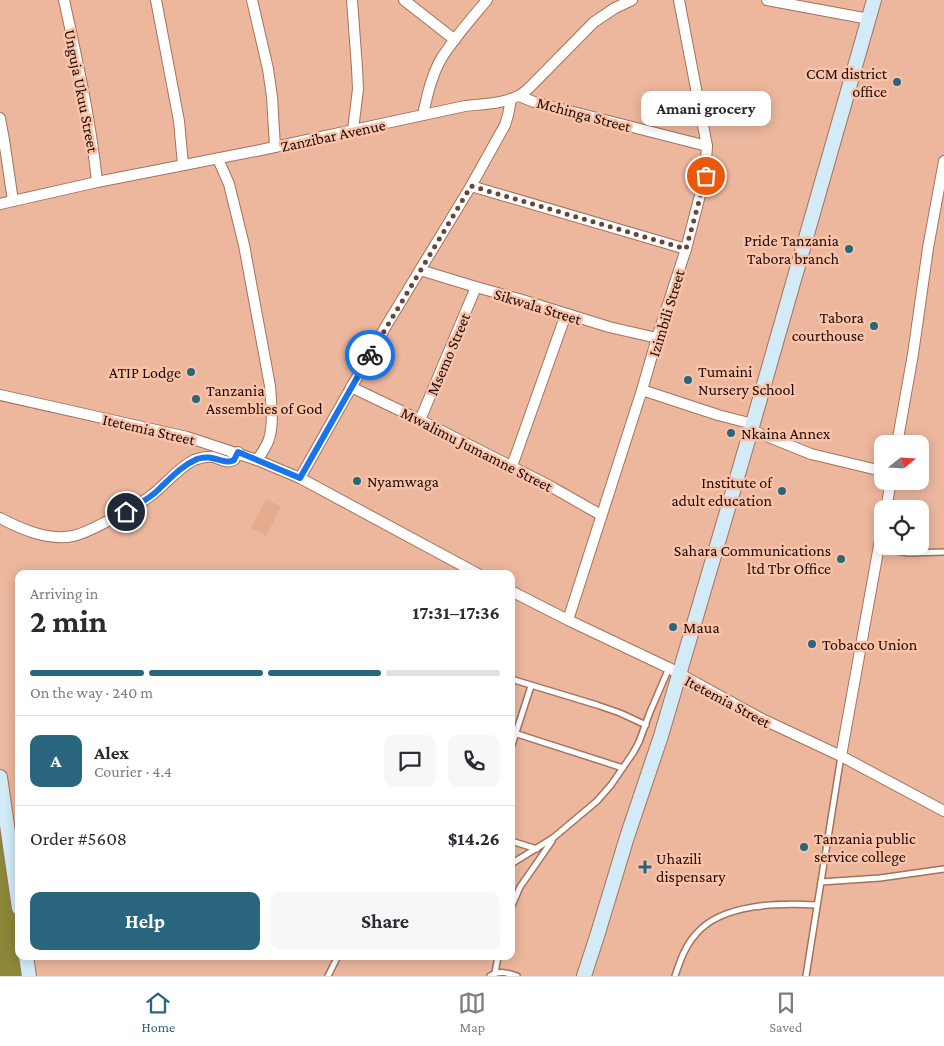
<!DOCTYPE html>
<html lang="en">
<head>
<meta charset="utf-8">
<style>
  :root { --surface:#fff; --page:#f7f7f7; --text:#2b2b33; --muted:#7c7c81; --line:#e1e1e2; --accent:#29657c }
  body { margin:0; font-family:"Crimson Pro",serif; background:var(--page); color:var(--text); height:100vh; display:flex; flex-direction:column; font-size:19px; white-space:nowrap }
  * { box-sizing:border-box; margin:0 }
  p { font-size:16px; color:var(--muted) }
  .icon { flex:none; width:28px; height:28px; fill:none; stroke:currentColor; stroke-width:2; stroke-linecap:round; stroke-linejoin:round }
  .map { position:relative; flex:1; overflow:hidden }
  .side { position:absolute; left:15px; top:570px; width:500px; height:390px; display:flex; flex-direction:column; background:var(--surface); border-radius:10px; box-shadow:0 2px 12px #0003 }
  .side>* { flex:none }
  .needle { width:32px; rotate:72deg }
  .tools { position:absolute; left:874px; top:435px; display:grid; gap:10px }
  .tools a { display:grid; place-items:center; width:55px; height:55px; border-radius:10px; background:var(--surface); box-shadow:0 2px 12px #0003; font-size:25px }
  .pin { position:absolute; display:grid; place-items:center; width:42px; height:42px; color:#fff; margin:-21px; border:2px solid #fff; border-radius:50%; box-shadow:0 1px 5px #0007 }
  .courier { position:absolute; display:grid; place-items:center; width:50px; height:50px; margin:-25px; border:4px solid #1a73e8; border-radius:50%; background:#fff; color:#222; box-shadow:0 1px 6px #0007 }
  .bubble { position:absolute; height:35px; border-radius:10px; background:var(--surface); box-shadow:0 2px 12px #0003; font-size:16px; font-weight:700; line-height:35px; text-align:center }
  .summary em { font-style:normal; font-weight:700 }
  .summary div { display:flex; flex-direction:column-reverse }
  .summary { display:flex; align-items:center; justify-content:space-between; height:85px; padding:0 15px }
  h1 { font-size:32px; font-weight:700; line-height:38px }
  .bar { display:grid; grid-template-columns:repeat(4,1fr); gap:8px 5px; align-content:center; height:60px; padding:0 15px }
  .bar i { height:6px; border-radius:4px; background:var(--line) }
  .bar .current { background:var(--accent) }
  .bar p { grid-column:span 4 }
  .line { display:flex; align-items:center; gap:12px; padding:0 15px; border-top:1px solid var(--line) }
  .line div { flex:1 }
  .round { display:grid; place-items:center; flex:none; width:52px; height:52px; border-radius:10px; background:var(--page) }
  .primary-button { display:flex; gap:10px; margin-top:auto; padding:10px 15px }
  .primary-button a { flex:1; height:58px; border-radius:10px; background:var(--accent); color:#fff; font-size:20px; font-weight:700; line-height:58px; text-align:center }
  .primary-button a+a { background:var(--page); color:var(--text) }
  .dock { display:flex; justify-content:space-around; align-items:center; height:70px; border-top:1px solid var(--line); background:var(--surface); font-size:14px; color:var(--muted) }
  .dock a { display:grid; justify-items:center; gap:2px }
  .dock .current { color:var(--accent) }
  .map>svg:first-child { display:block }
  .built { fill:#e6aa8c }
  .forest { fill:#8a8739 }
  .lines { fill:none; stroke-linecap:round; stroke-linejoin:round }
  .service-casing { stroke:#a4725a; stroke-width:8 }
  .minor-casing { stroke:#a4725a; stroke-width:12 }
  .secondary-casing { stroke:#a4725a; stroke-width:16 }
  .service { stroke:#fff; stroke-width:5 }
  .minor { stroke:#fff; stroke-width:10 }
  .secondary { stroke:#d2ebf6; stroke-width:14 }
  .done { stroke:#654739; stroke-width:5; stroke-dasharray:0 9 }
  .route { stroke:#1a73e8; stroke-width:6 }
  .poi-dot { fill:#29657c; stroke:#fac3a9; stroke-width:2 }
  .labels { text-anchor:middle; stroke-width:5; stroke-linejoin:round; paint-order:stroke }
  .poi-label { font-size:16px; fill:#1c0a03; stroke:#fac3a9; text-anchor:start }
  .street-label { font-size:16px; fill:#1c0a03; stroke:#fac3a9 }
</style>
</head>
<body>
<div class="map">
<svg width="944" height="976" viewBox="0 0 944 976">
  <rect width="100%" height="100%" fill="#ecb79d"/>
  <!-- built -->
  <polygon class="built" points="266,499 281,507 266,536 251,528"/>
  <!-- forest -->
  <polygon class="forest" points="0,769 19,911 19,956 25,956 27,976 0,976"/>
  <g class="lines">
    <!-- service casing -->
    <g class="service-casing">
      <g id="service">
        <polyline points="879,548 908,553 944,552"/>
        <polyline points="511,679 597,705 620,713 646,725"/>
        <polyline points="511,732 623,768"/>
        <polyline points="511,748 531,686"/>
        <polyline points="511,841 537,849"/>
        <polyline points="511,864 553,838 597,801 611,785 633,753 639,742 650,712 669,668"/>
        <polyline points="821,882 880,878 944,869"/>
        <polyline points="511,908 520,887 552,841"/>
        <polyline points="495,973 498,956"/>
        <polyline points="328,976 338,956"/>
        <path d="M490,976C499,970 508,973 517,976"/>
        <path d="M675,976C680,961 685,946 696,934C722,903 780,903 817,905"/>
        <polyline points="806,976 841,756"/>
      </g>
    </g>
    <!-- minor casing -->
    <g class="minor-casing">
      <g id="minor">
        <path d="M64,0C77,60 91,121 97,182"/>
        <polyline points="156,0 179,121 183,165"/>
        <polyline points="252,0 268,69 272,97 275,147"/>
        <polyline points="352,0 357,68 358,89 353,130"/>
        <polyline points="404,0 455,40"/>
        <polyline points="767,0 869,19"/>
        <polyline points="519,96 534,102 707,146"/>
        <path d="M423,115C427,96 431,77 441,59C454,38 471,19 487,0"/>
        <polyline points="0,118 4,140 13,201"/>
        <path d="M218,159L229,184L244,245L270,386C271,403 274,423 269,439C267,446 262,453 257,460"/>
        <polyline points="471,186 686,249"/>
        <path d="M0,204L97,182L256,151L465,106C482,104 502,104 518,96C523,94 527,90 531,86L594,22L615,8L632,0"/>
        <polyline points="420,270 476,287 519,299 609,327 657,338"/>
        <polyline points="351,387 420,420 550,486 601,515"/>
        <polyline points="642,390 718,415 753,424"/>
        <polyline points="0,395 187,437 257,460 300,478 478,574"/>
        <polyline points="420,420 476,287"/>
        <polyline points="751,430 811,454 882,471"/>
        <polyline points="897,444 913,354 928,248 944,161"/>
        <polyline points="512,466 566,314"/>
        <polyline points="300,478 386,326 471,186 505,125 508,115 511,99"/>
        <polyline points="886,509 891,481"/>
        <path d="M0,518C21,529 48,541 73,536C87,533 101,524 114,518C127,510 141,504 153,494C167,483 178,468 194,460C200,458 207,456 213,457C221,459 226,464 234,460L238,452"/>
        <polyline points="511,591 568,620 669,668 762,719 841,756 944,811"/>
        <polyline points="568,620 642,390 657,338 686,249 705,176 707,146 679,0"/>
        <polyline points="841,756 882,529"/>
      </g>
    </g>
    <!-- secondary casing -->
    <g class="secondary-casing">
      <g id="secondary">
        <polyline points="0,777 19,908"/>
        <polyline points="26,956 29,976"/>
        <polyline points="584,976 598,933 627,837 661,736 751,430 874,0"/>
      </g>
    </g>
    <!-- service -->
    <use href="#service" class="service"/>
    <!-- minor -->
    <use href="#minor" class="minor"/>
    <!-- secondary -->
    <use href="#secondary" class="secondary"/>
  </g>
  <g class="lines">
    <!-- done -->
    <polyline class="done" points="370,355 471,186 686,249 706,176"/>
    <!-- route -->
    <path class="route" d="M126,512C137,505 149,499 158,490C170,479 181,466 197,459C214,453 223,466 234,460L238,452L300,478L370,355"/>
  </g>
  <!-- markers -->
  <g class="poi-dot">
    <circle cx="897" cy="82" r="5"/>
    <circle cx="849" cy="249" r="5"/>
    <circle cx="874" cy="326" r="5"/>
    <circle cx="191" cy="372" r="5"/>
    <circle cx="688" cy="380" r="5"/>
    <circle cx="196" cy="399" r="5"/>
    <circle cx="731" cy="433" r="5"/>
    <circle cx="357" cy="481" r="5"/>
    <circle cx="782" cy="491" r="5"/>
    <circle cx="841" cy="559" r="5"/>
    <circle cx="673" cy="627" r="5"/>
    <circle cx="812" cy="644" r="5"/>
    <circle cx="804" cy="847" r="5"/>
    <path d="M642.5 859.5h5v5h5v5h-5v5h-5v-5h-5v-5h5z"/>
  </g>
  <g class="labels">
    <!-- poi labels -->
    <g class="poi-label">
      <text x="887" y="79" text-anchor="end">CCM district<tspan x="887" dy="18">office</tspan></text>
      <text x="839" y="246" text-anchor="end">Pride Tanzania<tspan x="839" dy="18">Tabora branch</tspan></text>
      <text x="864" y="323" text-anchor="end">Tabora<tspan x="864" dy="18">courthouse</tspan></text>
      <text x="698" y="377">Tumaini<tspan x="698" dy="18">Nursery School</tspan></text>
      <text x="181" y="378" text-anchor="end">ATIP Lodge</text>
      <text x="206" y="396">Tanzania<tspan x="206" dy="18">Assemblies of God</tspan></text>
      <text x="741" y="439">Nkaina Annex</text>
      <text x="367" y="487">Nyamwaga</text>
      <text x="772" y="488" text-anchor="end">Institute of<tspan x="772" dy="18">adult education</tspan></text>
      <text x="831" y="556" text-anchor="end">Sahara Communications<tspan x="831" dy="18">ltd Tbr Office</tspan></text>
      <text x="683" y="633">Maua</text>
      <text x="822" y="650">Tobacco Union</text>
      <text x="814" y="844">Tanzania public<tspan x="814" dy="18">service college</tspan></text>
      <text x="656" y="864">Uhazili<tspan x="656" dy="18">dispensary</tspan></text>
    </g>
    <!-- street labels -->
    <g class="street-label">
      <text transform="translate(82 91) rotate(79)" y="6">Unguja Ukuu Street</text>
      <text transform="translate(584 114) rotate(15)" y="6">Mchinga Street</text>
      <text transform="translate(333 135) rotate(-12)" y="6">Zanzibar Avenue</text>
      <text transform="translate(538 306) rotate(17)" y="6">Sikwala Street</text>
      <text transform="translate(666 313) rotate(-73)" y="6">Izimbili Street</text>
      <text transform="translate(448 354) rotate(-67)" y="6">Msemo Street</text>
      <text transform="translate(149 429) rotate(13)" y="6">Itetemia Street</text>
      <text transform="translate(477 449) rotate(27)" y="6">Mwalimu Jumamne Street</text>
      <text transform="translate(728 701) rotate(28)" y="6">Itetemia Street</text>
    </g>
  </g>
</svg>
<div class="tools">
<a><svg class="needle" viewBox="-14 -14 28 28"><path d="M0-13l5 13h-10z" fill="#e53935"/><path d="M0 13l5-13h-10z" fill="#7c7c81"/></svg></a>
<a><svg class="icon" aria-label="locate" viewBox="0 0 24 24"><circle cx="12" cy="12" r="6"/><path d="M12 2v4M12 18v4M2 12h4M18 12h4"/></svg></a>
</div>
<div class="pin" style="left:706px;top:176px;background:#ea580c"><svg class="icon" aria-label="bag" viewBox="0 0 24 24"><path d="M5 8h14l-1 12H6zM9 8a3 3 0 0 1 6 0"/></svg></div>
<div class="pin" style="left:126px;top:512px;background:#1f2937"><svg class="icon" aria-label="home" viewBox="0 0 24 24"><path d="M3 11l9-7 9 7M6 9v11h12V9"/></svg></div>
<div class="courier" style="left:370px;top:355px"><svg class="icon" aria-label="bike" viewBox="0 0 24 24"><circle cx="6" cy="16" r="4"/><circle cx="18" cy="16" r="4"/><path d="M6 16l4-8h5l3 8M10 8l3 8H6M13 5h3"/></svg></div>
<div class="bubble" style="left:641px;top:91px;width:130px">Amani grocery</div>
<section class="side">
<div class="summary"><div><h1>2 min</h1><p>Arriving in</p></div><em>17:31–17:36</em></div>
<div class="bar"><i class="current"></i><i class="current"></i><i class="current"></i><i></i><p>On the way · 240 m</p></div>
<div class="line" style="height:90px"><b class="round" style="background:var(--accent);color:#fff">A</b><div><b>Alex</b><p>Courier · 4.4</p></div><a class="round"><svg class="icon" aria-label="chat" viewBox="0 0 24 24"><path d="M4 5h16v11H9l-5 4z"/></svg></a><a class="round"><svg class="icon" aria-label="phone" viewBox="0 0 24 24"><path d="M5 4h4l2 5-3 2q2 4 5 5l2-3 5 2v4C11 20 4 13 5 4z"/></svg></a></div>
<div class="line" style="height:65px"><div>Order #5608</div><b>$14.26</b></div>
<div class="primary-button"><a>Help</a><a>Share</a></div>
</section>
</div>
<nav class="dock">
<a class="current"><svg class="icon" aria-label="home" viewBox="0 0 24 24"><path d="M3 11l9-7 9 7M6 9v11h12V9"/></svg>Home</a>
<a><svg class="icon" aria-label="map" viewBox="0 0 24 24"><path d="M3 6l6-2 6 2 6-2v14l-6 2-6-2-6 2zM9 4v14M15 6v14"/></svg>Map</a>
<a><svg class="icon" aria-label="saved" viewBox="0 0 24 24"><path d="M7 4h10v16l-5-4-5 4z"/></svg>Saved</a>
</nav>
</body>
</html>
